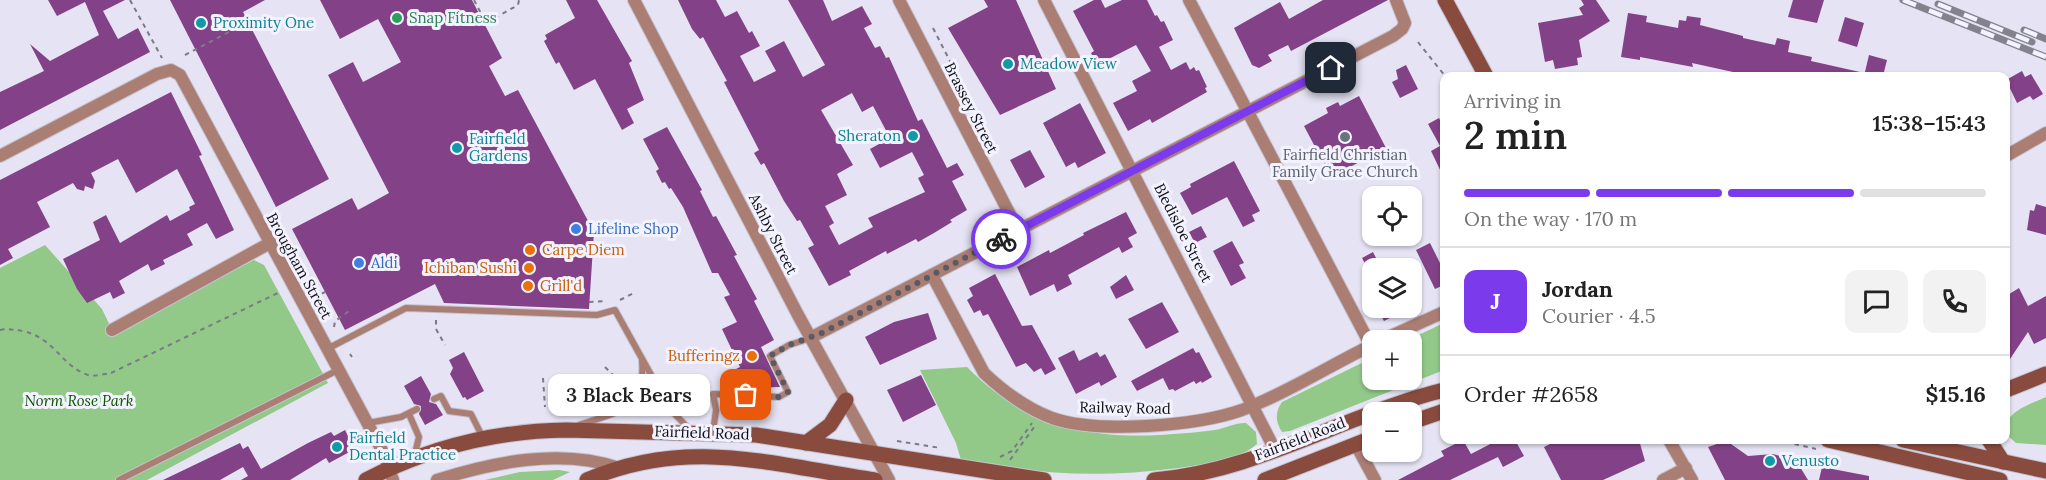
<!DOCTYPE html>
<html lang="en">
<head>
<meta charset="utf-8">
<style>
  :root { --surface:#fff; --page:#f2f2f2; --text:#222; --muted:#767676; --line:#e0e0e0; --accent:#7c3aed }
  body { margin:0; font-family:Lora,serif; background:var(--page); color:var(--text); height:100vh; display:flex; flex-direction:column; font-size:22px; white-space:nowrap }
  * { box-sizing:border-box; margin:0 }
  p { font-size:20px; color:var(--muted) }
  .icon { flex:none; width:33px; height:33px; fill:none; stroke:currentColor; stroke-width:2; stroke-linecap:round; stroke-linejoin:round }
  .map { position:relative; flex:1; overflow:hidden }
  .panel { position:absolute; left:1440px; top:72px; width:570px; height:372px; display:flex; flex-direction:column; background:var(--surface); border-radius:12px; box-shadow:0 2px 4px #0004 }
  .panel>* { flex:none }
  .fabs { position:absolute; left:1362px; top:186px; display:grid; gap:12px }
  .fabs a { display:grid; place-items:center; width:60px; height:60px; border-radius:12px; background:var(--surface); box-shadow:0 2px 4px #0004; font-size:30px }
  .pin { position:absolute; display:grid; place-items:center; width:51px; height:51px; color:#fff; margin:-26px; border-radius:12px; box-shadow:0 3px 9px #0006 }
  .courier { position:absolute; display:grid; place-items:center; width:60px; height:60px; margin:-30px; border:4px solid #7c3aed; border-radius:50%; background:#fff; color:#222; box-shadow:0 2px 8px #0007 }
  .bubble { position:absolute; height:42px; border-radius:12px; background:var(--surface); box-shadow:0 2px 4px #0004; font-size:20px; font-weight:600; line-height:42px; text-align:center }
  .head em { font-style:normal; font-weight:600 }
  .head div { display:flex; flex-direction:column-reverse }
  .head { display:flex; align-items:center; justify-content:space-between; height:102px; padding:0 24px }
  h1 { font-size:39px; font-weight:600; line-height:45px }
  .bar { display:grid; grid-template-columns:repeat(4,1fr); gap:9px 6px; align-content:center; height:72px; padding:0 24px }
  .bar i { height:8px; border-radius:4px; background:var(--line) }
  .bar .active { background:var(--accent) }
  .bar p { grid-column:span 4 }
  .line { display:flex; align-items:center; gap:15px; padding:0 24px; border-top:2px solid var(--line) }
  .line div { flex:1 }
  .round { display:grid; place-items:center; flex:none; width:63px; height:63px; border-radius:12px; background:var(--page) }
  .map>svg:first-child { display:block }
  .green { fill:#92c989 }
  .building { fill:#834287; fill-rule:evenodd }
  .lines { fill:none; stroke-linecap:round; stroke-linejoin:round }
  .lane-casing { stroke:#c4c2d0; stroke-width:8 }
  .street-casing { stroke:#c4c2d0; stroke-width:14 }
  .secondary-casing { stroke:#c4c2d0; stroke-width:17 }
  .path { stroke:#7b7a85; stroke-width:2; stroke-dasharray:4.5 4.5; stroke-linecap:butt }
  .lane { stroke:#ab7e74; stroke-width:6 }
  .street { stroke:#ab7e74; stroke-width:12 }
  .secondary { stroke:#894b3e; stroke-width:15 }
  .rail-casing { stroke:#83828d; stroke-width:7 }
  .rail { stroke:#f3f2ff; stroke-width:4.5; stroke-dasharray:14; stroke-linecap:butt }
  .done { stroke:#5b5a63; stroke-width:6; stroke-dasharray:0 10.8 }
  .route { stroke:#7c3aed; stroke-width:8 }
  .leisure-dot { fill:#2e9e5b; stroke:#f3f2ff; stroke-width:2 }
  .culture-dot { fill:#0f9aa8; stroke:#f3f2ff; stroke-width:2 }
  .worship-dot { fill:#6b7280; stroke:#f3f2ff; stroke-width:2 }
  .shop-dot { fill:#3f7fe0; stroke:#f3f2ff; stroke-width:2 }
  .food-dot { fill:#e8710a; stroke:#f3f2ff; stroke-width:2 }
  .labels { text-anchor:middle; stroke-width:6; stroke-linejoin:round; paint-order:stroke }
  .leisure-label { font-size:15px; fill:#27864d; stroke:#f3f2ff; text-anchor:start }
  .culture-label { font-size:15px; fill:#0d838f; stroke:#f3f2ff; text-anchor:start }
  .street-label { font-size:15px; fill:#100f15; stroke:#f3f2ff }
  .worship-label { font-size:15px; fill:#5b616d; stroke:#f3f2ff }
  .shop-label { font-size:15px; fill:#366cbe; stroke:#f3f2ff; text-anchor:start }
  .food-label { font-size:15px; fill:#c56008; stroke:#f3f2ff; text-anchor:start }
  .park-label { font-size:15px; font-style:italic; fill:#0c5200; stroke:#f3f2ff }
</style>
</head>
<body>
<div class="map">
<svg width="2046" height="480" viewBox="0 0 2046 480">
  <rect width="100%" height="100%" fill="#e6e4f4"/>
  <!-- green -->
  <g class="green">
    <polygon points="45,245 102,309 112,330 254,260 264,265 328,383 147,480 0,480 0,268"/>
    <path d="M1444,323V370L1290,431L1282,432C1275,421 1275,412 1282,402L1372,358V380H1412V340H1408Z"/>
    <path d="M967,367C1024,426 1093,441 1173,434C1187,433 1201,432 1215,430C1226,428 1234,423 1246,423L1256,432L1257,444C1236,462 1205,464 1179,468C1098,478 1042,475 961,460L956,443L920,370Z"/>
    <path d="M2046,397V445L2016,443L2006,434C2003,411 2029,405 2046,397Z"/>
    <polygon points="559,470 570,472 553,480 485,480 520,472"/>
  </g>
  <!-- building -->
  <g class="building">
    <polygon points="48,0 125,0 103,11 118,39 138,28 150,52 0,130 0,92 44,71 30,44 50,61 99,35 85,2 57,16"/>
    <polygon points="170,0 265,0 243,12 329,179 276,207"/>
    <polygon points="320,0 472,0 502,58 489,66 505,96 518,90 594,232 589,309 444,303 435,284 345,330 292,229 352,198 358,210 389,193 328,75 353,62 363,82 401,62 378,19 340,39"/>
    <polygon points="566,0 597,0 632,61 629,63 644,100 627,109 634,123 622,130 595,79 574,90 559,62 556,64 544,41 547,39 545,35 575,18"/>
    <path d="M678,0H716L725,17L737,11L749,33L752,31L760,46L740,56L754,82L776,71L765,51L784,41L803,77L825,65L788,0H823L832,21L862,6L872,24L864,28L875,48L880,46L886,58L889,57L918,121L922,119L947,168L957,163L964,175L952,181L967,210L950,220L952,222L934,233L918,242L916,239L887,254L886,251L849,271L851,275L829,286L808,248L814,245L800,220L797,221L784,201L764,163L761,165L754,153L759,150L724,82L727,81L703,37L700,39L692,29ZM852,93L862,112L873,106L890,138L870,149L880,168L912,152L924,175L918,178L925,192L868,218L873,227L839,245L829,226L834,223L825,206L847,195L837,174L853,165L821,110Z"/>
    <polygon points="984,0 1016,0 1056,89 1000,115 948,28 988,7"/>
    <polygon points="1094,0 1101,0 1105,8 1122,0 1147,0 1155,16 1157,15 1161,22 1164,21 1173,40 1159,47 1171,70 1186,62 1190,70 1194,67 1196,71 1199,70 1207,87 1205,88 1207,92 1152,123 1150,119 1128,131 1113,103 1137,91 1132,81 1151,71 1136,45 1097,65 1091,53 1094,51 1073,11"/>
    <polygon points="1323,0 1388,0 1291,51 1288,45 1268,55 1272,61 1259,68 1252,65 1234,28 1280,2 1289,19"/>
    <polygon points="1581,0 1596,0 1610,21 1579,40 1582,57 1577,58 1578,65 1555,69 1553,60 1545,62 1538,23 1583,15 1579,8 1584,5"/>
    <polygon points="1793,0 1824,0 1817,23 1788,17"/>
    <polygon points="1628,13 1647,16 1646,22 1678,28 1679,20 1686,21 1687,16 1701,18 1700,25 1743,36 1743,38 1775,45 1777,38 1790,41 1788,52 1812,57 1811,61 1860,72 1859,76 1739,76 1732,75 1733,72 1692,63 1693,67 1640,57 1640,60 1621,57"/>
    <polygon points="1845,17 1864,23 1857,47 1838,41"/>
    <polygon points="1869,55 1887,60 1883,76 1864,76"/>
    <polygon points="1406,65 1418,89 1400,98 1392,82 1398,79 1396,70"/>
    <polygon points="2022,71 2025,77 2031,74 2043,94 2033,100 2030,96 2017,103 2006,80"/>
    <polygon points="171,92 202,155 199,156 234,230 216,239 207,223 187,234 193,245 163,260 165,264 151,271 148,264 119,281 125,293 113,299 110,292 87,303 77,289 63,259 100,240 93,222 106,215 120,243 167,215 170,221 190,210 189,207 195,204 177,169 136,193 118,159 91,173 95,181 93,189 85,186 84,191 77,189 73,183 37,202 50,227 8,249 13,258 0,265 0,180"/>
    <polygon points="1359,96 1386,148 1331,177 1304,126 1328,113 1326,108 1338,102 1340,106"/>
    <polygon points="1080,103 1106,153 1078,168 1075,162 1066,167 1043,123"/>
    <polygon points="1439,118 1444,128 1444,178 1431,151 1440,146 1428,124"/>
    <polygon points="667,127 702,190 700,191 713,217 716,216 737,255 734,256 757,299 754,301 774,340 761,347 780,387 745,388 743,384 736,384 730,372 740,367 722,329 737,322 724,297 730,295 718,273 712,273 683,207 671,188 669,189 665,182 662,183 656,171 659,169 643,139"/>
    <polygon points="1030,150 1045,177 1025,188 1010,160"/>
    <polygon points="1234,161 1260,211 1252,215 1255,221 1243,227 1227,197 1192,215 1180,193 1191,187 1190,184"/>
    <polygon points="2036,204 2046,207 2046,235 2027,230 2030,210 2034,211"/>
    <polygon points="1126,212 1137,233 1128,238 1133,247 1122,253 1119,247 1077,270 1068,275 1072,284 1057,292 1054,284 1030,296 1017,267 1049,250 1050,253 1084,235 1083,233"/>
    <polygon points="1201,226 1207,237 1195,243 1189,232"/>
    <polygon points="1232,241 1244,263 1239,265 1246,278 1231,286 1213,251"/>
    <polygon points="1430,243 1444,271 1444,285 1435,289 1416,250"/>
    <polygon points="1373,252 1379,264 1368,269 1362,258"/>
    <polygon points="995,274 1022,326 1032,325 1056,369 1045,375 1041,368 1034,372 1026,363 1016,367 988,314 983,316 980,310 974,313 967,300 973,296 969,288"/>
    <polygon points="1126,275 1134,290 1116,299 1110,287"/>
    <polygon points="2019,288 2028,306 2046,296 2046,338 2034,344 2028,332 2006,365 2006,296"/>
    <polygon points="1162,302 1179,332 1146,349 1128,319"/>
    <polygon points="1377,308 1410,308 1384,321"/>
    <polygon points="928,313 937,339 880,365 865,337 894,322"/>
    <polygon points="1193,348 1196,353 1199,352 1212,377 1202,383 1201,381 1196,384 1194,381 1175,391 1173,389 1169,390 1163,378 1137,391 1131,381"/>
    <polygon points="1074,350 1079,361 1097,352 1100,357 1105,354 1117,377 1101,386 1099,382 1076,394 1058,358"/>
    <polygon points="464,352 484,391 467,400 465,397 463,398 450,374 453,368 449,360"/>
    <polygon points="921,375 936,405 903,422 887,390"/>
    <polygon points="421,376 431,394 429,402 436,404 443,415 425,425 419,414 421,406 414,404 404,386"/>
    <polygon points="345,430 355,449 329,463 326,458 290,480 241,480 248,476 243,467 220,480 163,480 240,443 243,449 248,446 261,469 308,443 331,432 334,436"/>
    <polygon points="1463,440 1471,454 1498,440 1515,440 1524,456 1503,467 1498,457 1450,480 1398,480 1444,456 1441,451"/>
    <polygon points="1558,440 1639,440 1645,461 1603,480 1561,480 1544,447"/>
    <polygon points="1720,443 1731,444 1748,456 1773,454 1783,457 1793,464 1797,462 1808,480 1725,480 1708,447"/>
    <polygon points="1822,467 1869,476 1869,480 1819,480"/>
  </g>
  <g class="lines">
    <!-- lane casing -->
    <g class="lane-casing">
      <g id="lane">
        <polyline points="327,349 406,308 597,315 615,310 670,409 690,430"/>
        <polyline points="434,399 441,396 449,411 471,414 483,438"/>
        <polyline points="409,414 419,437 414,458"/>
        <polyline points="368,423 401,417 417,409"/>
        <path d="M579,425C620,411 646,410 642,360"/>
        <polyline points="713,432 716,410 713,394 779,397 788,392 770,356 789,345 811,338"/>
        <polyline points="119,480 338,370"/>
      </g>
    </g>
    <!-- street casing -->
    <g class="street-casing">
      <g id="street">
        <polyline points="634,0 798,315 889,480"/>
        <polyline points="899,0 1018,230"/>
        <polyline points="1044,0 1275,450"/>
        <polyline points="1189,0 1371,346"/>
        <polyline points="0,156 157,74 171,70 180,75 384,454 393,480"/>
        <polyline points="2006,156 2046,133"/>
        <path d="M932,275L984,373C1003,391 1028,409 1052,418C1098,434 1196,426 1242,410C1287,393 1329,366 1372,345"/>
        <polyline points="112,330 270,243"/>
        <polyline points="812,337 1393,36 1402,29 1405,23 1396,0"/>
        <polyline points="1382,340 1444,312"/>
        <polyline points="1669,440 1692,480"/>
        <polyline points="1356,445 1375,480"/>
        <path d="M437,480C494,462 561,448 619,468"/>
        <polyline points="1663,480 1686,468"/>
      </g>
    </g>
    <!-- secondary casing -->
    <g class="secondary-casing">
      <g id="secondary">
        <polyline points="1445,0 1486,76"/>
        <polyline points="2006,390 2046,374"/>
        <polyline points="1412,422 1444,411"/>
        <polyline points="1828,440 2000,480"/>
        <polyline points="1903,440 2046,471"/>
        <polyline points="1989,440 2003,462"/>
        <polyline points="806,443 830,425 846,400"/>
        <path d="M366,480C428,448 496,431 566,430L756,435L1044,480"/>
        <path d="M587,480C688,436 772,465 875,480"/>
        <path d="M1154,480C1256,472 1346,414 1444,390"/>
        <polyline points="1265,480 1372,438"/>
      </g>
    </g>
    <!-- path -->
    <g class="path">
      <polyline points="130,0 162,58"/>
      <polyline points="474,0 486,23 518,5 519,0"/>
      <polyline points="933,28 954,69"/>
      <polyline points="1418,42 1445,76"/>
      <polyline points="185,55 229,32 223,22"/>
      <polyline points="314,298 325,292"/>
      <polyline points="620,300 636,292"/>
      <polyline points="589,302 606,301"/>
      <polyline points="436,320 436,329 445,345"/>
      <polyline points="334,327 335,321 352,309"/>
      <path d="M0,330C8,328 14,330 23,331C56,339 61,366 88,375C94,377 104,374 111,373L280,292"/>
      <polyline points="350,354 352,357"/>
      <polyline points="605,367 621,383 622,394"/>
      <polyline points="543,378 545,407"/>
      <polyline points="674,396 682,385 679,373"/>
      <polyline points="394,440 397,439"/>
      <polyline points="1777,440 1816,449"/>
      <polyline points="897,441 941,448"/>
      <polyline points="362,457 368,453"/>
      <polyline points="1000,457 1012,451 1032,423"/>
      <polyline points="1010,460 1035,426"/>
    </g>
    <!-- lane -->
    <use href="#lane" class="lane"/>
    <!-- street -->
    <use href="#street" class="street"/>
    <!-- secondary -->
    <use href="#secondary" class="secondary"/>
    <!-- rail casing -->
    <g class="rail-casing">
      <g id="rail">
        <polyline points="1903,0 2046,57"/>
        <polyline points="1938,4 2032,42"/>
        <polyline points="2024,30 2046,39"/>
      </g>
    </g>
    <!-- rail -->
    <use href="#rail" class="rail"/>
  </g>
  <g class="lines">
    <!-- done -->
    <polyline class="done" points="746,395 779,397 788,392 770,356 789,345 822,333 1001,239"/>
    <!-- route -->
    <polyline class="route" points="1001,239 1331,68"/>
  </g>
  <!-- markers -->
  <circle class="leisure-dot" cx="397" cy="18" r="6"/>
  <g class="culture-dot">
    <circle cx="201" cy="23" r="6"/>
    <circle cx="1008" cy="64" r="6"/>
    <circle cx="913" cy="136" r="6"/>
    <circle cx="457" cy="148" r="6"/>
    <circle cx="337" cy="447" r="6"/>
    <circle cx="1770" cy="461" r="6"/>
  </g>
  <circle class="worship-dot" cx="1345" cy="137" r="6"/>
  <g class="shop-dot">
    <circle cx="576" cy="229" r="6"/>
    <circle cx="359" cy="263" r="6"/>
  </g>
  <g class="food-dot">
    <circle cx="530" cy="250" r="6"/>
    <circle cx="529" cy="268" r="6"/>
    <circle cx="528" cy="286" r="6"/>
    <circle cx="752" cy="356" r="6"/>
  </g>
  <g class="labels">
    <!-- leisure labels -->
    <g class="leisure-label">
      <text x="409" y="23">Snap Fitness</text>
    </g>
    <!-- culture labels -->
    <g class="culture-label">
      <text x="213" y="28">Proximity One</text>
      <text x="1020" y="69">Meadow View</text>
      <text x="901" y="141" text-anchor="end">Sheraton</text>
      <text x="469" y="144">Fairfield<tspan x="469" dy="17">Gardens</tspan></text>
      <text x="349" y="443">Fairfield<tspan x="349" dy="17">Dental Practice</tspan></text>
      <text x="1782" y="466">Venusto</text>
    </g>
    <!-- street labels -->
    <g class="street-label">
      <text transform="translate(971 108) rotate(63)" y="5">Brassey Street</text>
      <text transform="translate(1183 233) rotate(63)" y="5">Bledisloe Street</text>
      <text transform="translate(773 234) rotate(63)" y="5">Ashby Street</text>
      <text transform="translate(299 266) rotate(61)" y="5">Brougham Street</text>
      <text transform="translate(1125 408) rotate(1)" y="5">Railway Road</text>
      <text transform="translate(702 433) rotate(2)" y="5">Fairfield Road</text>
      <text transform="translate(1300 439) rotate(-21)" y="5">Fairfield Road</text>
    </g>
    <!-- worship labels -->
    <g class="worship-label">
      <text x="1345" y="160">Fairfield Christian<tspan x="1345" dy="17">Family Grace Church</tspan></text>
    </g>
    <!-- shop labels -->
    <g class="shop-label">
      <text x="588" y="234">Lifeline Shop</text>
      <text x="371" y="268">Aldi</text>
    </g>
    <!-- food labels -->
    <g class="food-label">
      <text x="542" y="255">Carpe Diem</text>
      <text x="517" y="273" text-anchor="end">Ichiban Sushi</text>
      <text x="540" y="291">Grill'd</text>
      <text x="740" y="361" text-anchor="end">Bufferingz</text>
    </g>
    <!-- park labels -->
    <g class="park-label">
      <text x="79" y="406">Norm Rose Park</text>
    </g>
  </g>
</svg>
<div class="fabs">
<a><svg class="icon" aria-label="locate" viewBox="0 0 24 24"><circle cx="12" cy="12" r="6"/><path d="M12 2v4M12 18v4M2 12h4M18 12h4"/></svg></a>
<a><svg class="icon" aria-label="layers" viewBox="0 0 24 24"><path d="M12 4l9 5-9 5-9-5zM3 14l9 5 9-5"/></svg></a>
<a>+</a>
<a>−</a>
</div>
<div class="pin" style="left:746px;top:395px;background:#ea580c"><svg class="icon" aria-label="bag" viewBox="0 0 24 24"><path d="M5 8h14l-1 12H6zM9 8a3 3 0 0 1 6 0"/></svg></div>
<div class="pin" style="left:1331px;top:68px;background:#1f2937"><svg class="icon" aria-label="home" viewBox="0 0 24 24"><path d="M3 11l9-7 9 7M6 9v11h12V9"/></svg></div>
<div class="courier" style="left:1001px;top:239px"><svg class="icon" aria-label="bike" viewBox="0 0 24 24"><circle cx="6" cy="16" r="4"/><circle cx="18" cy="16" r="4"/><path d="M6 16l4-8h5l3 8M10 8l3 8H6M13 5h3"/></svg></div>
<div class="bubble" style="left:548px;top:374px;width:162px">3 Black Bears</div>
<section class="panel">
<div class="head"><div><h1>2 min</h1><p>Arriving in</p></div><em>15:38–15:43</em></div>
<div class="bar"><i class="active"></i><i class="active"></i><i class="active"></i><i></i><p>On the way · 170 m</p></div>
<div class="line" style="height:108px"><b class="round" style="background:var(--accent);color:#fff">J</b><div><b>Jordan</b><p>Courier · 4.5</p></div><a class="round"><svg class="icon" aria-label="chat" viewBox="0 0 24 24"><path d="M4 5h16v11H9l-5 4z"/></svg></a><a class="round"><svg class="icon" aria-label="phone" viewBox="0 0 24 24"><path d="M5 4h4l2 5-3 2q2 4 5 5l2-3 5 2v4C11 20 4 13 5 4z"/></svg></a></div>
<div class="line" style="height:78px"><div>Order #2658</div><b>$15.16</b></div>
</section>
</div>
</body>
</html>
